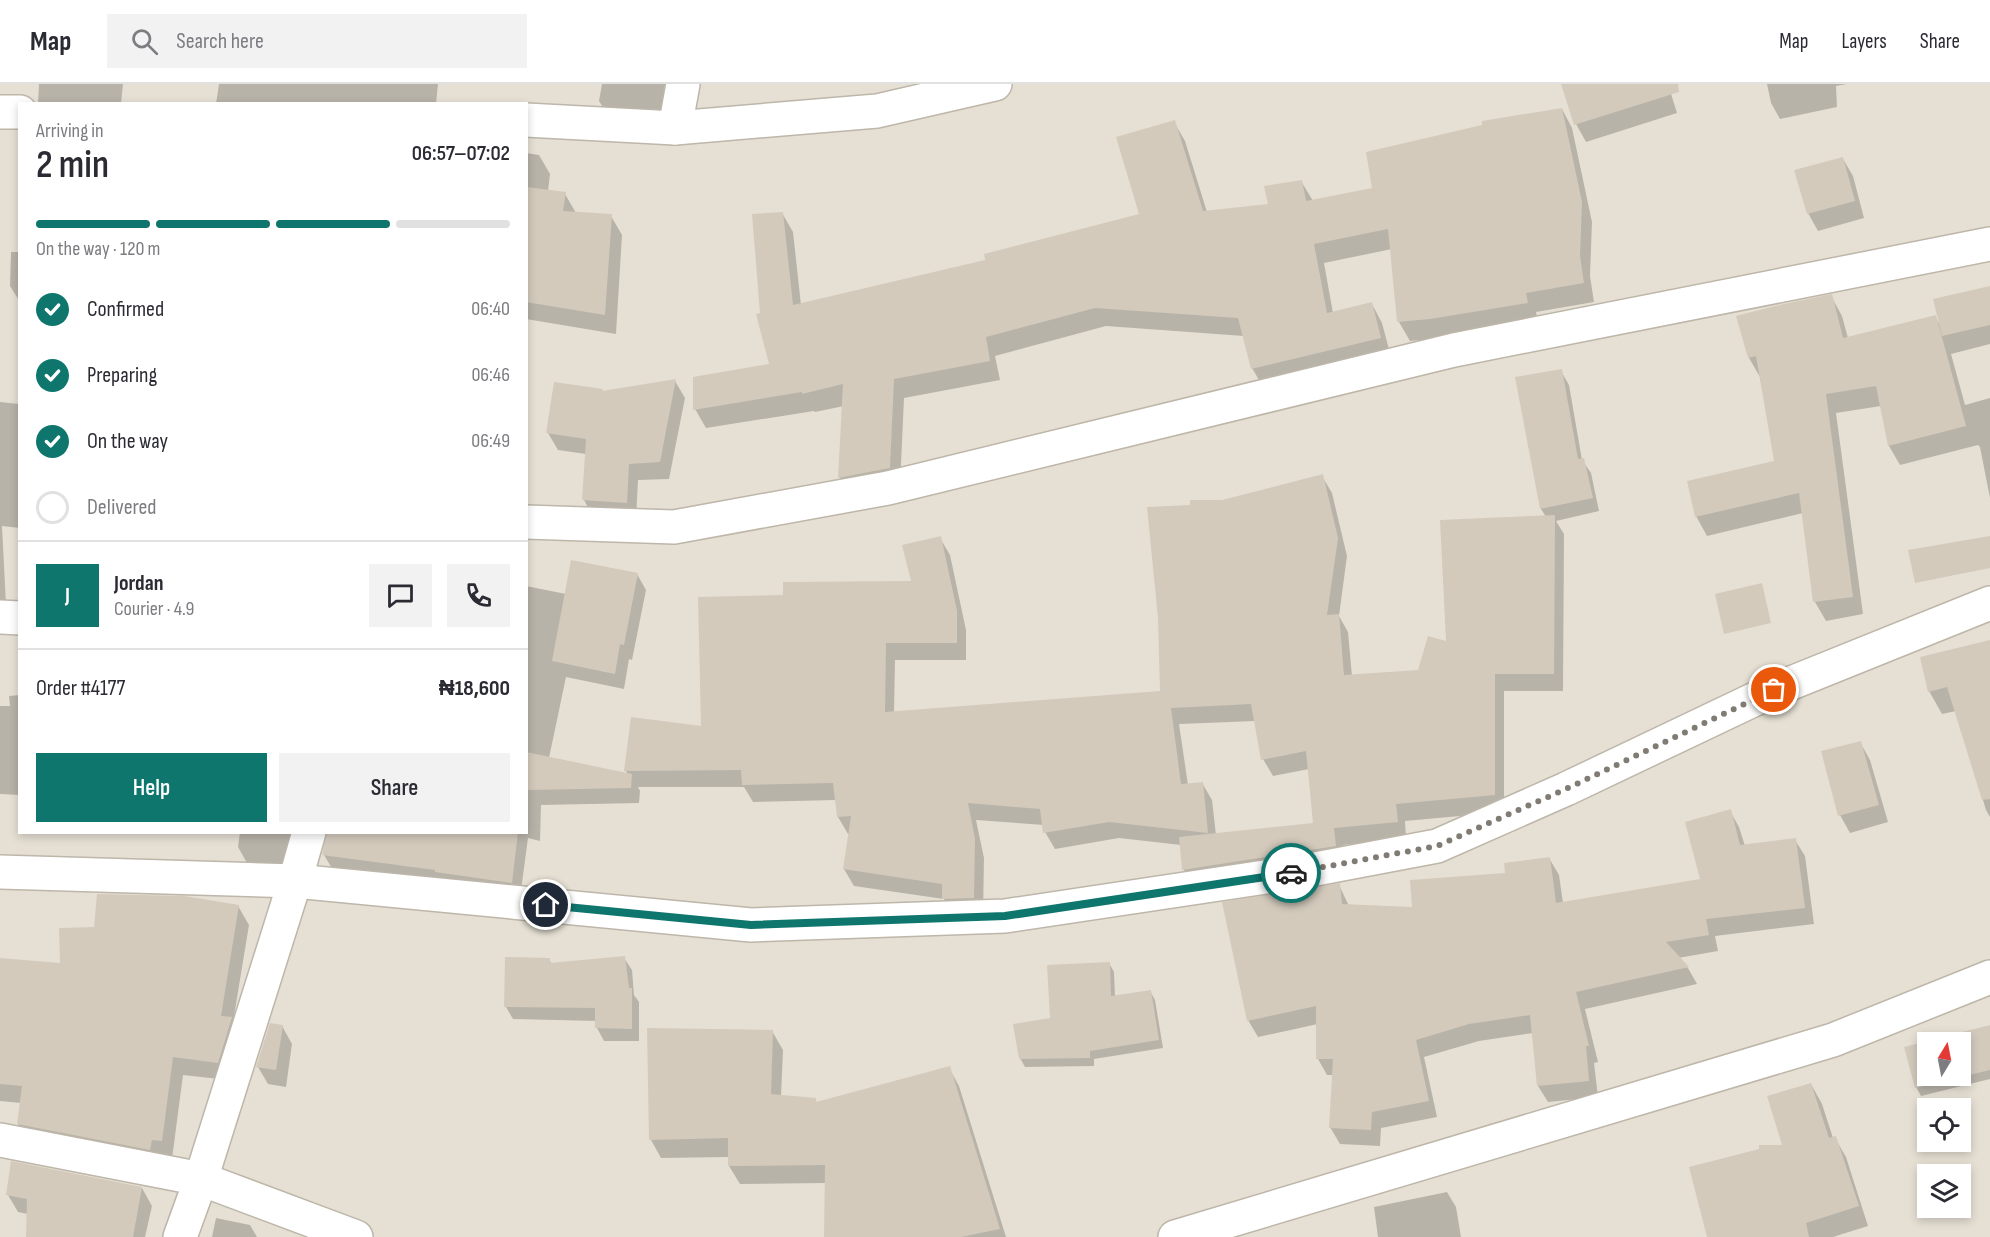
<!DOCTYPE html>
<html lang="en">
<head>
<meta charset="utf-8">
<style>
  :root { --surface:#fff; --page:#f2f2f3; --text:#2b2b33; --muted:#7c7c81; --line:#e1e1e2; --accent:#0f766e }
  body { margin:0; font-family:"Sofia Sans Condensed",sans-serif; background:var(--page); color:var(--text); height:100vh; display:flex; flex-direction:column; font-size:22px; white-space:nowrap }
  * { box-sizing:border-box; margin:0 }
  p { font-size:20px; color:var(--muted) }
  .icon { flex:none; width:33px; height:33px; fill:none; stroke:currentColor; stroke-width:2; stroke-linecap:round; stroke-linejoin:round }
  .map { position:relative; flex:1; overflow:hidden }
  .sheet { position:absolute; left:18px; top:18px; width:510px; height:732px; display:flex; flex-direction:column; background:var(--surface); border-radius:0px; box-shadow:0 3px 9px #0003 }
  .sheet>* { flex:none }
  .needle { width:39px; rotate:10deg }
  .controls { position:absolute; left:1917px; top:948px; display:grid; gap:12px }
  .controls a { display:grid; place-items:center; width:54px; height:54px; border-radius:0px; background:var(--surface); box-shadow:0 3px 9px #0003; font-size:30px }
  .pin { position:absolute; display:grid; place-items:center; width:51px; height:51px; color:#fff; margin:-26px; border:3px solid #fff; border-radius:50%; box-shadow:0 2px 6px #0007 }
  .courier { position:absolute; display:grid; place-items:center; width:60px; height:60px; margin:-30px; border:4px solid #0f766e; border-radius:50%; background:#fff; color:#222; box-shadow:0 2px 8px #0007 }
  .head em { font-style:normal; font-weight:600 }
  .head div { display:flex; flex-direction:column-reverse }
  .head { display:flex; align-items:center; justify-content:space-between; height:102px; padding:0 18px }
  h1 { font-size:39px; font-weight:600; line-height:45px }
  .bar { display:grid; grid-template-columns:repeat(4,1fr); gap:9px 6px; align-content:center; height:72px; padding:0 18px }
  .bar i { height:8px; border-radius:4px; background:var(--line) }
  .bar .selected { background:var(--accent) }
  .bar p { grid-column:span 4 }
  .line { display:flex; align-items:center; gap:15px; padding:0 18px; border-top:2px solid var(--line) }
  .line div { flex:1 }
  .round { display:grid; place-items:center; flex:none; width:63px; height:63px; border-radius:0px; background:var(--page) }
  ol { padding:0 18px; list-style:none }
  li { display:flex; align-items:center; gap:18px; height:66px }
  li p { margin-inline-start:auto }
  li .icon { padding:6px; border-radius:50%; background:var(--accent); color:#fff; stroke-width:4 }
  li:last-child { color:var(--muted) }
  li i { width:33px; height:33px; border:3px solid var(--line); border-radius:50% }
  .primary-button { display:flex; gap:12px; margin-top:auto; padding:12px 18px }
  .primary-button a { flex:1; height:69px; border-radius:0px; background:var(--accent); color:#fff; font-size:24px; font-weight:600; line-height:69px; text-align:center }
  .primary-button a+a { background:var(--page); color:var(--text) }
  header { display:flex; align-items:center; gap:36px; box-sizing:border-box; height:84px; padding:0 30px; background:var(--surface); border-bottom:2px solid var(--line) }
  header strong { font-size:28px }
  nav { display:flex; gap:33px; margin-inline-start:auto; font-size:21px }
  .search { width:420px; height:54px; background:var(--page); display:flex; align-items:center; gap:15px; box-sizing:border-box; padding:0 21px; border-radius:0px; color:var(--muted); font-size:22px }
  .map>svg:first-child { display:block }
  .residential { fill:#e6e0d4; fill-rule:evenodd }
  .shadow { fill:#0003; fill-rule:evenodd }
  .building { fill:#d3cabc; fill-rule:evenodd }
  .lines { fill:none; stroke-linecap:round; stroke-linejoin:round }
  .minor-casing { stroke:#bdb6a9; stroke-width:36 }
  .minor { stroke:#fff; stroke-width:33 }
  .done { stroke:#817c73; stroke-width:6; stroke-dasharray:0 10.8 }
  .route { stroke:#0f766e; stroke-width:8 }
</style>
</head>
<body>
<header>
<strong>Map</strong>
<div class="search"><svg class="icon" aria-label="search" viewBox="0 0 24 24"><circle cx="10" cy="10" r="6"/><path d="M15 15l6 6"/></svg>Search here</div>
<nav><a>Map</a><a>Layers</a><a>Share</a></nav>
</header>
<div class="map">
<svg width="1990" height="1153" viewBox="0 0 1990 1153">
  <rect width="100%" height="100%" fill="#f2eee6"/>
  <!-- residential -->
  <path class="residential" d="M0,0H1990V1153H0ZM20,20H526V748H20ZM1928,958H1960V992H1928ZM1928,1024H1960V1058H1928ZM1928,1090H1960V1124H1928Z"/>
  <!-- shadow -->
  <g class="shadow">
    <polygon points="39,0 123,0 121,20 38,20"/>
    <polygon points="219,0 438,0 436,20 216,20"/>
    <polygon points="602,0 665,0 659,40 609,33 599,17"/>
    <polygon points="1563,0 1668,0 1677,29 1586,58 1576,40"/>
    <polygon points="1767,0 1847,0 1836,2 1837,23 1780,35 1771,19"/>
    <polygon points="1562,25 1572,44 1592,138 1590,192 1594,218 1536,228 1538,238 1441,254 1410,257 1399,238 1392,165 1324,179 1333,229 1372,220 1382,239 1391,273 1263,303 1252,284 1244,252 1106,242 995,272 1000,296 904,314 900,403 850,412 840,394 844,322 815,328 814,327 706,344 695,325 771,282 762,230 782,129 793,148 801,221 987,177 1141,131 1174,38 1185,57 1207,128 1270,122 1301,97 1313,117 1374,105"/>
    <polygon points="526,69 539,71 550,90 548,107 565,110 576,129 611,132 622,151 616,250 526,235"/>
    <polygon points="1843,75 1853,92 1864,134 1818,147 1808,129"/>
    <polygon points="11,168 20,168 20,218 10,202"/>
    <polygon points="1990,203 1990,260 1951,270 1965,321 1990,314 1990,414 1980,363 1978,361 1900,381 1889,362 1881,322 1836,329 1863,530 1826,537 1815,518 1803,429 1707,452 1696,432 1776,378 1760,293 1749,274 1738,233 1831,212 1842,232 1848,254 1935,233 1940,241"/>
    <path d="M1561,287L1569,301L1582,376L1591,389L1599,427L1556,437L1564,450L1563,607H1504V728L1405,737L1406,755L1343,761L1345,779L1194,803L1184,786L1181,761L1119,754L1055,765L1045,748L1044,741L976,736L984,774L983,831L953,832L944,815L854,802L844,785L850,750H848L838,733L837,716L753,718L744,703H638L640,707L639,719L541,721L540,757L528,754L520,814L333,786L324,771L329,748H526V502L566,510L637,490L646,506L632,576L629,575L624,605L566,593L549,674L628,690L625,686L702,644L785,512L913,499L940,454L950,471L966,546V576H895L894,629L1162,609L1192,422L1222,417L1322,392L1332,409L1347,472L1339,532L1348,548L1352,592L1419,588L1447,559L1546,433L1541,425L1517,294ZM1256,637L1263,675L1273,692L1309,685L1315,741L1216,751L1212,716L1202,699L1188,701L1179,640Z"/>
    <polygon points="675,297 685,314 669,395 638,396 636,435 593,432 584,416 586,370 558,366 548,349 602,306 603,309"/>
    <polygon points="0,318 19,320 20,322 20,444 2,442 6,521 0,522"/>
    <polygon points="1990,558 1990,733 1986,726 1956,627 1942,630 1929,607"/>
    <polygon points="20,611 20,711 0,710 0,622 10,622 9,612"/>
    <polygon points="1860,658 1870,676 1888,738 1850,749 1840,731"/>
    <polygon points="1730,727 1739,743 1745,762 1795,756 1805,772 1814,840 1715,852 1718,867 1678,874 1688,884 1697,900 1585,925 1598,978 1594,979 1598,1013 1548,1018 1538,1002 1533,949 1479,957 1424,973 1437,1033 1381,1044 1380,1062 1340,1060 1330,1043 1333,991 1327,991 1318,975 1318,940 1258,953 1248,936 1339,801 1349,822 1413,825 1549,774 1559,791 1563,819 1702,796"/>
    <polygon points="240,748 308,748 286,784 247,779 238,763"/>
    <polygon points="238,822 249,841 233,938 242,953 228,996 183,991 172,1075 29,1058 18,1040 21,1019 0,1017 0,876 62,881 95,845"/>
    <polygon points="624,874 632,886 634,911 639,918 639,957 604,957 597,944 597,937 513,935 506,923 549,876 552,880"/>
    <polygon points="1109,879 1114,888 1115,913 1150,907 1155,916 1163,964 1094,975 1094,982 1025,983 1020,974 1052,936"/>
    <polygon points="282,942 292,960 286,1003 268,1000 258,983"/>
    <polygon points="1990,942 1990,995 1921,1012 1916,1003 1928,992 1960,992 1960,958 1928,958"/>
    <polygon points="772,947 783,966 781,1012 815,1015 817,1019 949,984 959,1002 1006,1153 826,1153 826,1099 740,1100 729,1082 729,1073 661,1074 651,1056"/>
    <polygon points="1811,1000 1822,1020 1833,1054 1835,1054 1846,1073 1868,1142 1833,1153 1708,1153 1784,1063"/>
    <polygon points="142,1104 152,1122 145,1153 27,1153 28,1130 18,1128 8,1111"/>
    <polygon points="1447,1108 1456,1123 1461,1153 1378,1153 1374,1123"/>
    <polygon points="216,1134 250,1141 257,1153 212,1153"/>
  </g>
  <!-- building -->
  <g class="building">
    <polygon points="1561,0 1678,0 1679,8 1574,41"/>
    <polygon points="1562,24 1582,118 1580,172 1584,199 1526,209 1528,219 1430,235 1397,238 1388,145 1314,160 1327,229 1372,218 1381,254 1251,285 1238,234 1095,224 986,253 990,277 894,295 890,384 838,394 843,300 802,310 802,308 693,326 693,293 769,280 756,230 760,229 752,130 783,128 793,221 985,176 984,170 1139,130 1116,53 1175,36 1203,127 1268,120 1264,102 1302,96 1306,117 1372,104 1366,68 1482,41 1482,37"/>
    <polygon points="1843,73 1855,117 1807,130 1794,86"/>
    <polygon points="526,103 566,108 563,127 612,130 605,231 526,218"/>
    <polygon points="1990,202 1990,241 1942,252 1933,215"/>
    <polygon points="1832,210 1843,254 1936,231 1966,342 1888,362 1876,302 1826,310 1853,513 1813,518 1799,409 1695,433 1687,397 1774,377 1756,272 1748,274 1736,232 1775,222"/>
    <polygon points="1562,285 1578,375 1584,374 1593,414 1540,425 1515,293"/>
    <polygon points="676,295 660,378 629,380 627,419 582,416 586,355 546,349 554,298 603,305 602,307"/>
    <polygon points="1323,390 1338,454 1327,531 1339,530 1344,591 1418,586 1428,552 1446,557 1440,436 1555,431 1554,590 1495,590 1495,711 1396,720 1398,738 1334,744 1336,762 1182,786 1179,753 1313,739 1306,667 1261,676 1251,620 1171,624 1181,700 1203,698 1208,749 1109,738 1043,749 1040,725 968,719 975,755 974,814 942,815 942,800 843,785 851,732 837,733 833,699 742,701 741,686 624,687 631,633 701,642 698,513 783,511 783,498 911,497 902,461 941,452 957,527 957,559 886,559 885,628 1160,607 1158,534 1147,423 1190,421 1190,416 1222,416"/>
    <polygon points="1990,452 1990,484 1915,499 1908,466"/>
    <polygon points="571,476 638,489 624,561 620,560 615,590 552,577"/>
    <polygon points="1762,499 1771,539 1724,550 1715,510"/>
    <polygon points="1990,556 1990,715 1982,716 1947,603 1928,608 1920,573"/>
    <polygon points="1861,657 1879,721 1838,732 1821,667"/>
    <polygon points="526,668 632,690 631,704 526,706"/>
    <polygon points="1731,725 1740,761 1796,754 1805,824 1706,835 1709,851 1666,858 1689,883 1576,908 1589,962 1586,962 1589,997 1537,1002 1530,931 1469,940 1416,956 1429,1017 1372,1028 1371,1046 1329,1044 1333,975 1316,975 1316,922 1247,937 1222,818 1340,799 1342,820 1412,823 1410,796 1505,789 1504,779 1550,773 1556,819 1700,795 1685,738"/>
    <polygon points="327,748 518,748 512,799 435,788 435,786 322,771"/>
    <polygon points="97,810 184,812 239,821 221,932 232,933 218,979 173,973 162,1057 152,1056 150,1066 17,1040 22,1002 0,1000 0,874 60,879 59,844 94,843"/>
    <polygon points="625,872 629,904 632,904 632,945 595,944 595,924 504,923 505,873 550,874 550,879"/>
    <polygon points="1110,878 1111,912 1151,906 1159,956 1090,967 1090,974 1019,975 1013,940 1050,934 1047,881"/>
    <polygon points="270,939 283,941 276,986 256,983"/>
    <path d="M1990,941V986L1915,1004L1904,963ZM1928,958H1960V992H1928Z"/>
    <polygon points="647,944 773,946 771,1010 816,1014 816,1018 950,982 1000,1145 961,1153 824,1153 825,1081 728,1082 728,1054 649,1056"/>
    <polygon points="1811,999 1829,1054 1836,1052 1859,1122 1806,1139 1809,1153 1707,1153 1689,1083 1759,1065 1759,1061 1782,1061 1767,1012"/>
    <polygon points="11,1077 142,1103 133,1153 26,1153 27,1115 6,1111"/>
  </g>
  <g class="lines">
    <!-- minor casing -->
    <g class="minor-casing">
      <g id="minor">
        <polyline points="0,28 20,28"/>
        <polyline points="526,36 675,44 683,0"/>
        <polyline points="675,44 877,27 995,0"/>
        <polyline points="526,438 674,443 888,404 1454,266 1990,160"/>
        <polyline points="0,533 20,534"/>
        <polyline points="0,788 295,797 751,841 1005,832 1305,787 1437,762 1566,705 1774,606 1990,519"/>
        <polyline points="0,1056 201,1095 356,1153"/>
        <polyline points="180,1153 201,1095 295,797 309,748"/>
        <polyline points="1175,1153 1833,956 1990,893"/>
      </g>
    </g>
    <!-- minor -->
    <use href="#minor" class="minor"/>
  </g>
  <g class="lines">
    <!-- done -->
    <polyline class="done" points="1291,789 1437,762 1566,705 1774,606"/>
    <!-- route -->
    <polyline class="route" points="546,821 751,841 1005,832 1291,789"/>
  </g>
</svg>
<div class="controls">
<a><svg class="needle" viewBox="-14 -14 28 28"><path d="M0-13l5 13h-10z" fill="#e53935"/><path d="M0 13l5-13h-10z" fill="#7c7c81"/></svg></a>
<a><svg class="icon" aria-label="locate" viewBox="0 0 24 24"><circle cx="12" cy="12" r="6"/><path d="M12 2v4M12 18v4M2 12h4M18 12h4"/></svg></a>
<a><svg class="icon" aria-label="layers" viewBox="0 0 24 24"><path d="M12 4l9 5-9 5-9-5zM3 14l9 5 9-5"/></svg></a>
</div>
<div class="pin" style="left:1774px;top:606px;background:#ea580c"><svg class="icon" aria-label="bag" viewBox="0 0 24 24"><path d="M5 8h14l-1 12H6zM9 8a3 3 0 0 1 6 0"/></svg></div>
<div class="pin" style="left:546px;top:821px;background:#1f2937"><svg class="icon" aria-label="home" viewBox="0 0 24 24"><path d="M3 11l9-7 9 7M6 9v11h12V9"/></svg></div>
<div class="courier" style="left:1291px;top:789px"><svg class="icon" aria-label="car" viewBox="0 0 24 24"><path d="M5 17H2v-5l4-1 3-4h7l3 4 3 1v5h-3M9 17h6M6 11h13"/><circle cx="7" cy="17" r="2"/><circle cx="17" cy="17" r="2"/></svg></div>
<section class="sheet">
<div class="head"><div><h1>2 min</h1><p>Arriving in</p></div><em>06:57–07:02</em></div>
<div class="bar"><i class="selected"></i><i class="selected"></i><i class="selected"></i><i></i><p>On the way · 120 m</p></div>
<ol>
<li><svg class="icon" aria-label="check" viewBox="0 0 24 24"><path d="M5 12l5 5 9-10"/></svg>Confirmed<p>06:40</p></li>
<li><svg class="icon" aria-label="check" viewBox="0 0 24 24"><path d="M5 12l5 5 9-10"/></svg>Preparing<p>06:46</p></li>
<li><svg class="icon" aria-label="check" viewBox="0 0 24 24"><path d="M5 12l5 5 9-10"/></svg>On the way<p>06:49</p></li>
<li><i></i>Delivered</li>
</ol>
<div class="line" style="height:108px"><b class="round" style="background:var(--accent);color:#fff">J</b><div><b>Jordan</b><p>Courier · 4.9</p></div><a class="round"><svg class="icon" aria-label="chat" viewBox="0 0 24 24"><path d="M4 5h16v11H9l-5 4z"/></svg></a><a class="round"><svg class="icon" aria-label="phone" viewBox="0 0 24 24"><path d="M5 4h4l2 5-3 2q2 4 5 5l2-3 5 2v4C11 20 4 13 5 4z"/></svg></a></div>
<div class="line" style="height:78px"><div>Order #4177</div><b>₦18,600</b></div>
<div class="primary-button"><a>Help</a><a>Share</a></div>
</section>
</div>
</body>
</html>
